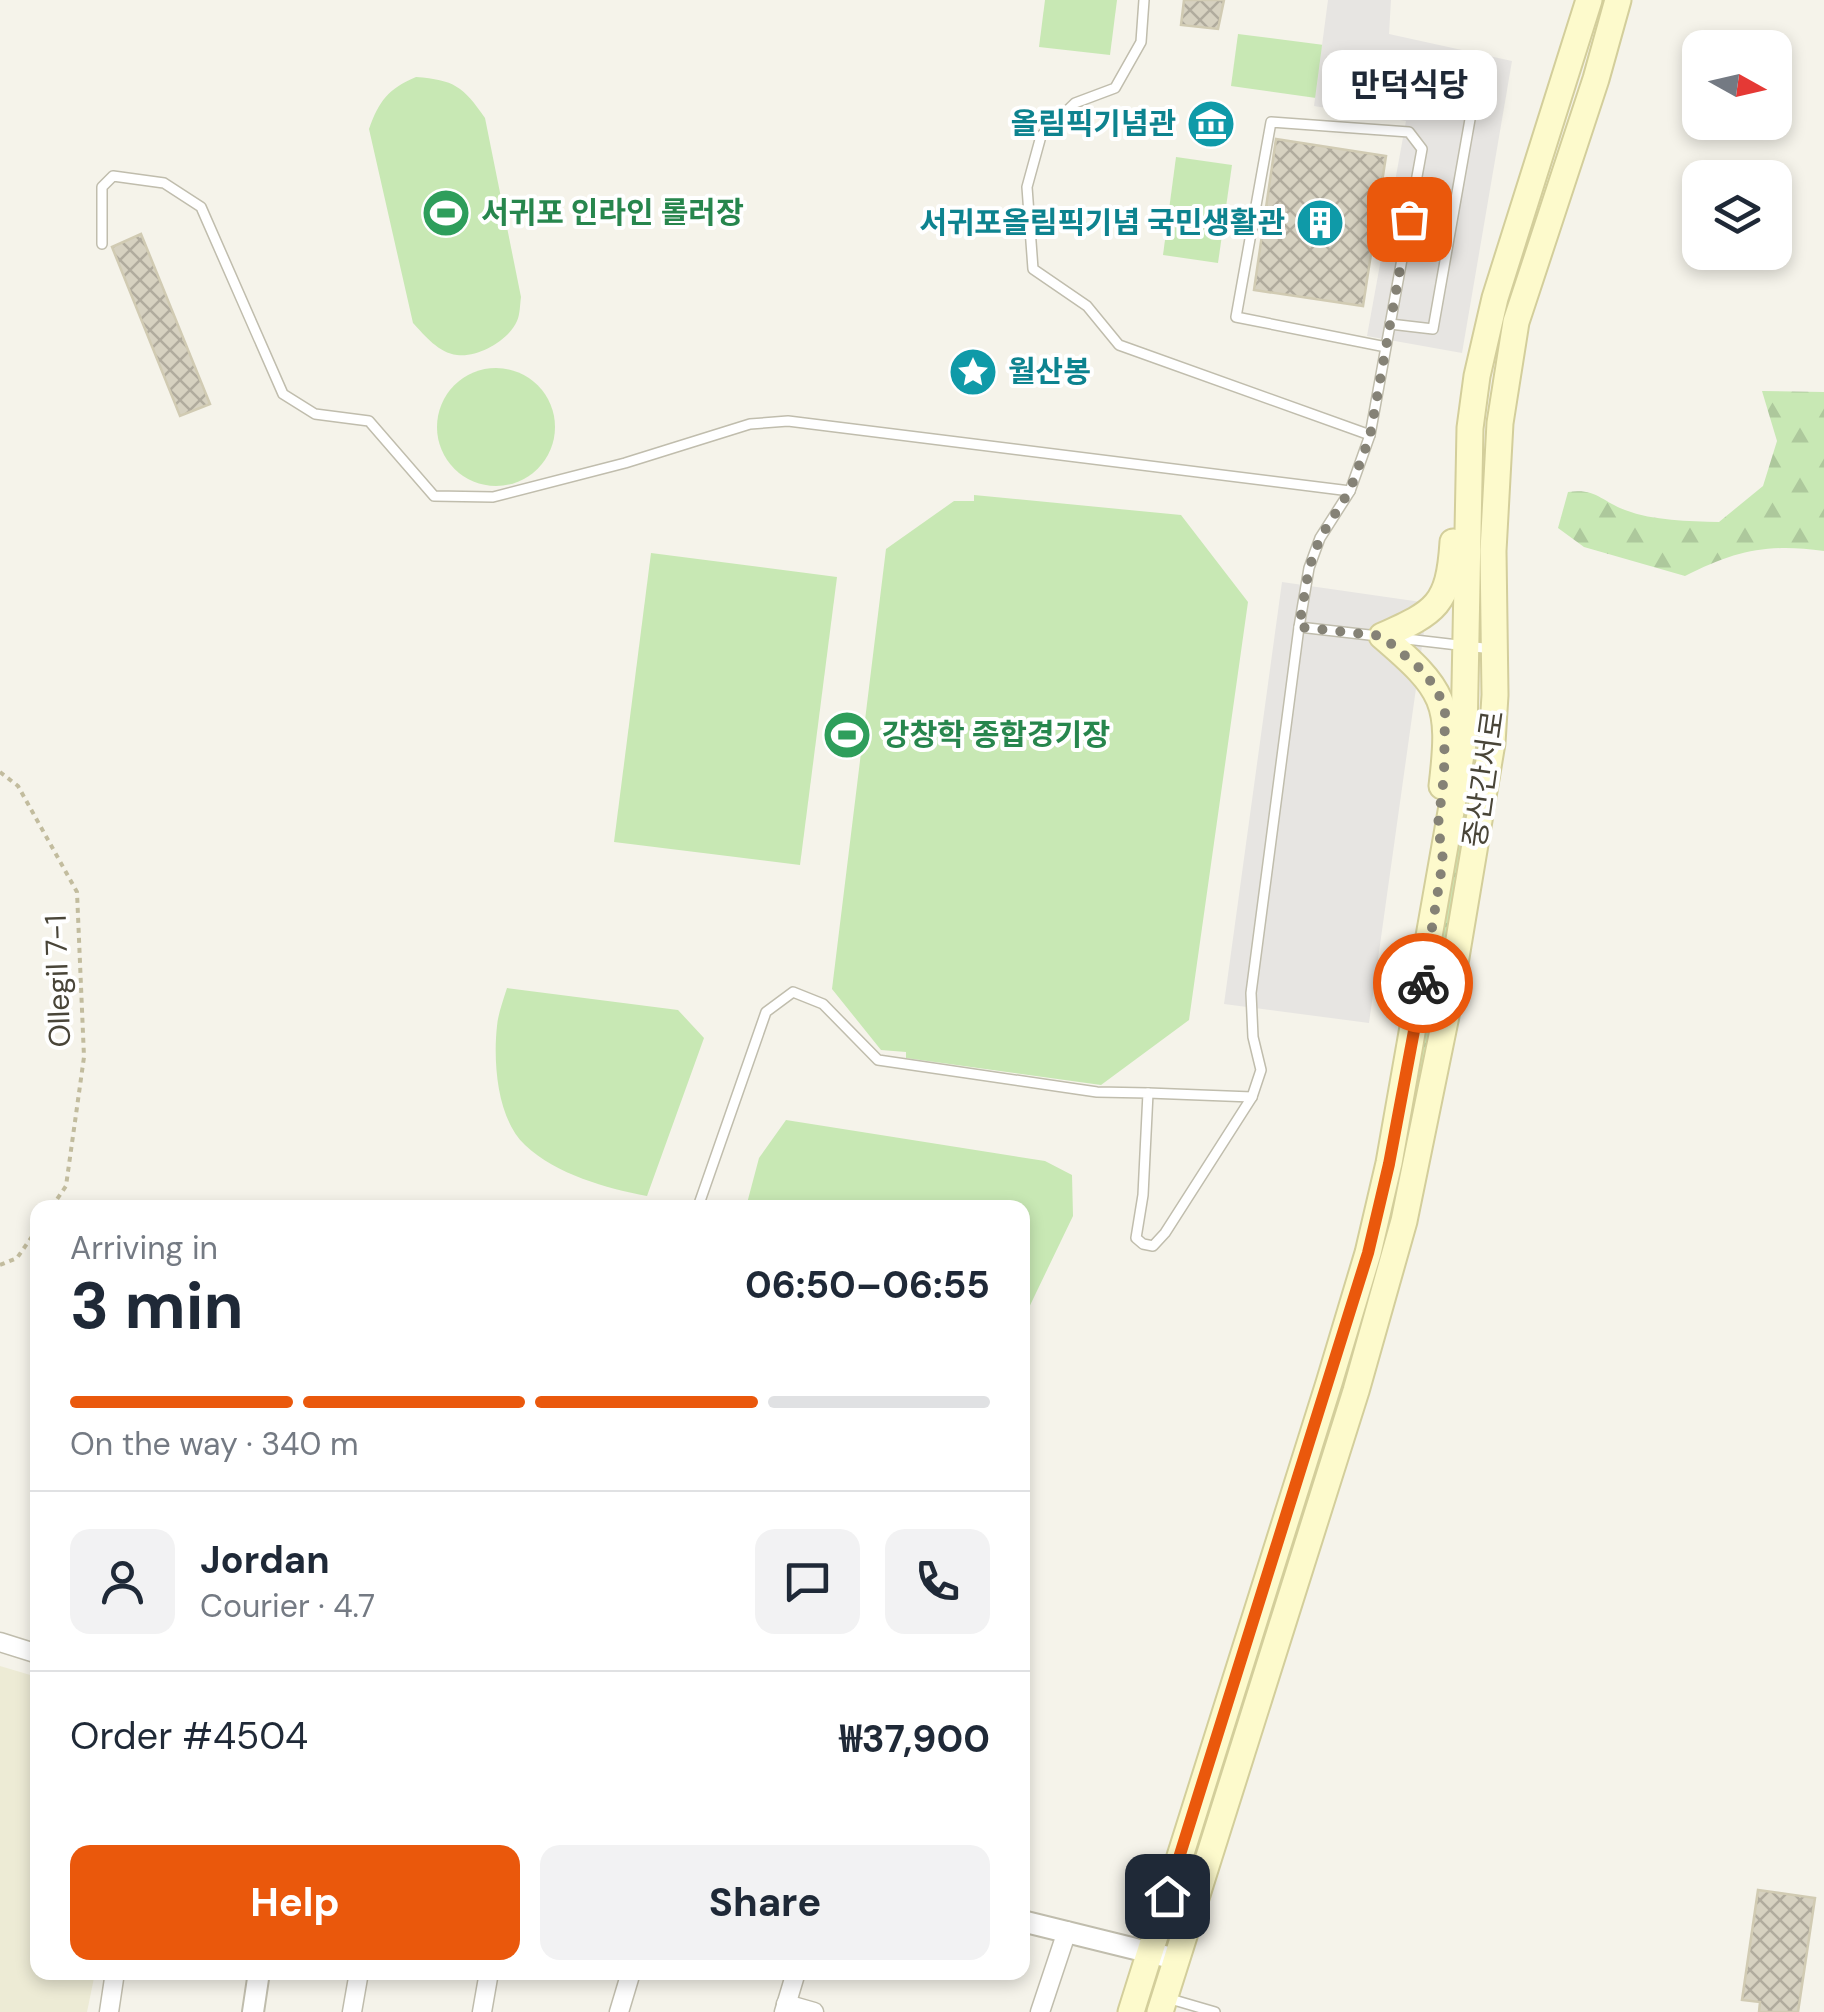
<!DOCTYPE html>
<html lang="en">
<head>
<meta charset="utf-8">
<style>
  :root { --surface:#fff; --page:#f2f2f3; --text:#1f2937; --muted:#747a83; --line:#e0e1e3; --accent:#ea580c }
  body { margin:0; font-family:"DM Sans","Noto Sans KR",sans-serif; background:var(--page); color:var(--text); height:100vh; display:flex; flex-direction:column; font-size:38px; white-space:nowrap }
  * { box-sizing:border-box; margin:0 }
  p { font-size:32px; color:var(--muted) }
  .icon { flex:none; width:55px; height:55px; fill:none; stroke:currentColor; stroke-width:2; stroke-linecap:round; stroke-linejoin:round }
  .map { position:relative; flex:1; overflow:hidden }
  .sheet { position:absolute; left:30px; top:1200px; width:1000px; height:780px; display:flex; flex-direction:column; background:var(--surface); border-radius:20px; box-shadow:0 5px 15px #0003 }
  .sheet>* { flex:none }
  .needle { width:65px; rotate:98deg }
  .fabs { position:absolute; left:1682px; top:30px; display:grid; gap:20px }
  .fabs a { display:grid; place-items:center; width:110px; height:110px; border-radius:20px; background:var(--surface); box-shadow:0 5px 15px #0003; font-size:50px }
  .pin { position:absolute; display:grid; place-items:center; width:85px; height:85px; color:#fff; margin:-42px; border-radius:20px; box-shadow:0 5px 15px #0006 }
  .courier { position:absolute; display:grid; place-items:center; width:100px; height:100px; margin:-50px; border:8px solid #ea580c; border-radius:50%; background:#fff; color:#222; box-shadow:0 2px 12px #0007 }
  .bubble { position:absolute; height:70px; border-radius:20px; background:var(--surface); box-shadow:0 5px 15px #0003; font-size:32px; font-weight:700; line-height:70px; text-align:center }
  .overview em { font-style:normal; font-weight:700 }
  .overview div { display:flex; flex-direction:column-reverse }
  .overview { display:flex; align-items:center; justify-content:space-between; height:170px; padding:0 40px }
  h1 { font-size:65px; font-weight:700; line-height:75px }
  .bar { display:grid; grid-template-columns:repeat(4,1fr); gap:15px 10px; align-content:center; height:120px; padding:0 40px }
  .bar i { height:12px; border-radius:8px; background:var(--line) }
  .bar .on { background:var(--accent) }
  .bar p { grid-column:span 4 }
  .line { display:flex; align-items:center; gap:25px; padding:0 40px; border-top:2px solid var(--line) }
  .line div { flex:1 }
  .round { display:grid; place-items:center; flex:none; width:105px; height:105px; border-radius:20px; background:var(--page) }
  .action { display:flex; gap:20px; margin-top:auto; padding:20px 40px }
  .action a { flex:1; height:115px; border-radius:20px; background:var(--accent); color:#fff; font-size:40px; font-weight:700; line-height:115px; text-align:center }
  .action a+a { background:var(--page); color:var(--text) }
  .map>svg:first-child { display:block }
  .education { fill:#edebd5 }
  .grass { fill:url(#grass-dots) }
  .forest { fill:url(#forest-firs) }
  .pitch { fill:#c8e8b4 }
  .parking { fill:#e7e5e2 }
  .building { fill:url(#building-cross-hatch); stroke:#d1cbb3; stroke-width:2.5 }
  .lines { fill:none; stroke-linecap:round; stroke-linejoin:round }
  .service-casing { stroke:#c0bdad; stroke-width:12 }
  .minor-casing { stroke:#c0bdad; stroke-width:21 }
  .tertiary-casing { stroke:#c0bdad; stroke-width:24 }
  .secondary-casing { stroke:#d3ce9b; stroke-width:29 }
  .path { stroke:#c2bc9e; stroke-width:4; stroke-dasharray:5 5; stroke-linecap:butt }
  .service { stroke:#fff; stroke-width:9 }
  .minor { stroke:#fff; stroke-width:18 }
  .tertiary { stroke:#fff; stroke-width:20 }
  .secondary { stroke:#fdfacc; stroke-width:25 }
  .done { stroke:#858276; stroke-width:10; stroke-dasharray:0 18 }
  .route { stroke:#ea580c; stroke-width:12 }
  .labels { text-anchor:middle; stroke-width:8; stroke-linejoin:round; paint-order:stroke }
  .culture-label { font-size:30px; font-weight:bold; fill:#0d838f; stroke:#fff; text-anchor:end }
  .leisure-label { font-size:30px; font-weight:bold; fill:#27864d; stroke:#fff; text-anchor:start }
  .street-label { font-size:30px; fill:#494538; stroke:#fff }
</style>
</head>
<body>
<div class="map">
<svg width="1824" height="2012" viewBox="0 0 1824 2012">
  <defs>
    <pattern id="grass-dots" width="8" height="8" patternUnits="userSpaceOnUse" patternTransform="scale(2.5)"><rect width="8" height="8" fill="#c8e8b4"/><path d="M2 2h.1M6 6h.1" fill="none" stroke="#adc89c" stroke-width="1.8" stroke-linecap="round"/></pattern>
    <pattern id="forest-firs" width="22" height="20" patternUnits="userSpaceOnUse" patternTransform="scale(2.5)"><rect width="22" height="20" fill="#c8e8b4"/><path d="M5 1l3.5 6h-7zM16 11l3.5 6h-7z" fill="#adc89c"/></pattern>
    <pattern id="building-cross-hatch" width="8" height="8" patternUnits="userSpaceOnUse" patternTransform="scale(2.5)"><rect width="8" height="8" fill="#d6d1c0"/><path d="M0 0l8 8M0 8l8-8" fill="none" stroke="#b0ab9d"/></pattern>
  </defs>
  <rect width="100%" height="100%" fill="#f5f3ea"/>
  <!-- education -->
  <polygon class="education" points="0,1666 37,1677 38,1972 95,1973 87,2012 0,2012"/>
  <!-- grass -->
  <path class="grass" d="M1473,745L1480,748C1448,933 1420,1119 1372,1301L1179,1914H1171L1364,1300Z"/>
  <!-- forest -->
  <path class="forest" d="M1762,391L1824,392V551C1767,543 1735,551 1685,576L1584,547L1558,528L1568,492C1596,488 1601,501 1625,510C1654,521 1688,521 1719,522L1763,486L1777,441Z"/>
  <!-- pitch -->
  <g class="pitch">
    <polygon points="1045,0 1117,0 1110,55 1039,47"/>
    <polygon points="1238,34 1324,45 1316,98 1231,86"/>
    <path d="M416,77C454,80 463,86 485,118L521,297C520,304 520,315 517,321C509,340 478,358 457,355C439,353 425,336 413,323L369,129C379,101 388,89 416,77Z"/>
    <polygon points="1176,157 1232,165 1218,263 1163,255"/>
    <circle cx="496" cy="427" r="59"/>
    <polygon points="974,495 1181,515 1248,602 1189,1020 1101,1085 906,1058 906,1052 881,1050 832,989 886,549 954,501 974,501"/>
    <polygon points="651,553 837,577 800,865 614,842"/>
    <path d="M507,988L678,1010L704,1038L647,1196C606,1188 557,1175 525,1145C497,1119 493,1062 497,1026C498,1014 503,1001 507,988Z"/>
    <polygon points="786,1120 1045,1161 1072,1175 1073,1216 1023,1320 1022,1208 746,1207 759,1158"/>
  </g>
  <!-- parking -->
  <g class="parking">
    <polygon points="1328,0 1391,0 1389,34 1512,61 1462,353 1367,336 1406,121 1314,106"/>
    <polygon points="1282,582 1428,603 1369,1023 1224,1004"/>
  </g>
  <!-- building -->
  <g class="building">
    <polygon points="1184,0 1224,0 1218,29 1181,25"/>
    <polygon points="1276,139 1386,156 1363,306 1254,290"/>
    <polygon points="141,234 210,404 180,416 112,247"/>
    <polygon points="1758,1890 1815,1898 1798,2012 1759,2012 1760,2002 1742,2000"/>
  </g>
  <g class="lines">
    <!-- service casing -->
    <g class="service-casing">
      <g id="service">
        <polyline points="1144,0 1141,42 1115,88 1075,103 1041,136 1027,187 1033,269 1087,306 1119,345 1370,435"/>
        <polyline points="1331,61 1466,79 1475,91 1433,329 1390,324"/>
        <polyline points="102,244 102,187 113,176 164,183 201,207 283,394 315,414 369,421 434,496 493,497 625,463 750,424 788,421 1350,491"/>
        <polyline points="1378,636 1299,627 1309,568 1320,538 1350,491 1370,435 1422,149 1409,132 1271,122 1236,317 1386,347"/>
        <polyline points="1398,638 1492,649"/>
        <polyline points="1148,1093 1252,1097"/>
        <polyline points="699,1204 766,1012 793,992 823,1004 878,1060 1097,1092 1148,1093 1143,1195 1136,1238 1143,1244 1153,1246 1165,1233 1252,1097 1261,1070 1253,1037 1251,993 1299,627"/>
        <polyline points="1167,1998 1215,2012"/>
      </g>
    </g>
    <!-- minor casing -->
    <g class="minor-casing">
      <g id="minor">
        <polyline points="0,1642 38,1654"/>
        <polyline points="786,2004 814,2012"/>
        <polyline points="109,2012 115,1972"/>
        <polyline points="352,2012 359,1972"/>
        <polyline points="482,2012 489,1972"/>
        <polyline points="619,2012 631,1972"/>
        <polyline points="784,2012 796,1972"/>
        <polyline points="1040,2012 1067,1931"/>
      </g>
    </g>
    <!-- tertiary casing -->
    <g class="tertiary-casing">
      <g id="tertiary">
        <polyline points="1022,1921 1176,1959"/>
        <polyline points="253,2012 259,1972"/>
      </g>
    </g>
    <!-- secondary casing -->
    <g class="secondary-casing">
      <g id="secondary">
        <path d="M1442,786C1452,702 1445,690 1382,636C1436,612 1449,605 1453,542"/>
        <polyline points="1131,2012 1329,1383 1368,1253 1389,1163 1464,738 1470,428 1477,376 1495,298 1589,0"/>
        <polyline points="1160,2012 1356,1391 1404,1221 1447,1011 1492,743 1495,695 1493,551 1500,423 1516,322 1596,79 1618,0"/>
      </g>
    </g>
    <!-- path -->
    <g class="path">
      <polyline points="0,772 18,786 77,892 84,1057 66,1186 51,1208"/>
      <polyline points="0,1265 17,1258 38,1228"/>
    </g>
    <!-- service -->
    <use href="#service" class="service"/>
    <!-- minor -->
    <use href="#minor" class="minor"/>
    <!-- tertiary -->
    <use href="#tertiary" class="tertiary"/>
    <!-- secondary -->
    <use href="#secondary" class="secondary"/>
  </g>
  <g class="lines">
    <!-- done -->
    <polyline class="done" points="1409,219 1370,436 1350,490 1320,538 1309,568 1299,627 1382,636 1424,672 1438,692 1445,712 1444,776 1438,825 1443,860 1423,983"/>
    <!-- route -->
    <polyline class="route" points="1167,1896 1368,1253 1389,1164 1423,983"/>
  </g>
  <!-- icons -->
  <defs>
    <g id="museum-disc" transform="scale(2.5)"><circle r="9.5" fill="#0f9aa8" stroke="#fff"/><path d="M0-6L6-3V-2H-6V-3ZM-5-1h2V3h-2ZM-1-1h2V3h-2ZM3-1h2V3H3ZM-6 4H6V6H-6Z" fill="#fff"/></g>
    <g id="stadium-disc" transform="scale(2.5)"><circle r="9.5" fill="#2e9e5b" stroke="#fff"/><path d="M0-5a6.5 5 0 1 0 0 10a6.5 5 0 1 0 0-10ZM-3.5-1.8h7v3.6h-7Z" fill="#fff"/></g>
    <g id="building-disc" transform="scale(2.5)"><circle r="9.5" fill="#0f9aa8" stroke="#fff"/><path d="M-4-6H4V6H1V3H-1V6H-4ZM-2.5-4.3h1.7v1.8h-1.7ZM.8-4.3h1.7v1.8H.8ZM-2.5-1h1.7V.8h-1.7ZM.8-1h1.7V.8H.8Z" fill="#fff"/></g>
    <g id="sight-disc" transform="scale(2.5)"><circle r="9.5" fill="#0f9aa8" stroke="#fff"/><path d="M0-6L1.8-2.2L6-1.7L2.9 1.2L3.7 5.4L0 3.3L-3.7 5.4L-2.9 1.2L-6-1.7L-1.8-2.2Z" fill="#fff"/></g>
  </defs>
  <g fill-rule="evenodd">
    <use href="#museum-disc" x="1211" y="124"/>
    <use href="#stadium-disc" x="446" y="213"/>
    <use href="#building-disc" x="1320" y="223"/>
    <use href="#sight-disc" x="973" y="372"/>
    <use href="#stadium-disc" x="847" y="735"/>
  </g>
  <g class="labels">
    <!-- culture labels -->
    <g class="culture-label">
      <text x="1176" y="134">올림픽기념관</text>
      <text x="1285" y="233">서귀포올림픽기념 국민생활관</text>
      <text x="1008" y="382" text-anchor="start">월산봉</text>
    </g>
    <!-- leisure labels -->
    <g class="leisure-label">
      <text x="481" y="223">서귀포 인라인 롤러장</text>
      <text x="882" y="745">강창학 종합경기장</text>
    </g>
    <!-- street labels -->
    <g class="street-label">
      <text transform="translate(1484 779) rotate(-82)" y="10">중산간서로</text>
      <text transform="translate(58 981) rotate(-92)" y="10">Ollegil 7-1</text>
    </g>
  </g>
</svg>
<div class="fabs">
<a><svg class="needle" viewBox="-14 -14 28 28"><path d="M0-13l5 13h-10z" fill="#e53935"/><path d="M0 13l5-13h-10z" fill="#747a83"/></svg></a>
<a><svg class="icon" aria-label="layers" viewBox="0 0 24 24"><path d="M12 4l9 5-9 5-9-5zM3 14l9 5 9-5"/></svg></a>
</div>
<div class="pin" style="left:1409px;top:219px;background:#ea580c"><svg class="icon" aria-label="bag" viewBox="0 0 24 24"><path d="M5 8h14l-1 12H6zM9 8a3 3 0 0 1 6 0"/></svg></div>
<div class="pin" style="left:1167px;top:1896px;background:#1f2937"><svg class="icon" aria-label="home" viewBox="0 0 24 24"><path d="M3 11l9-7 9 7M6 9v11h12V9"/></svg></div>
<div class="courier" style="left:1423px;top:983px"><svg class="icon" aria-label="bike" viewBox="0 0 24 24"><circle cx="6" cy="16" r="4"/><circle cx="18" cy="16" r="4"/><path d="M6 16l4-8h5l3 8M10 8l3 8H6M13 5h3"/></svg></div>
<div class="bubble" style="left:1322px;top:50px;width:175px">만덕식당</div>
<section class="sheet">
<div class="overview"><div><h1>3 min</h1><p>Arriving in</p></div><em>06:50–06:55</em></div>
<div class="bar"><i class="on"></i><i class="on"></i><i class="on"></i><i></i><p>On the way · 340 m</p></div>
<div class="line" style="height:180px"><a class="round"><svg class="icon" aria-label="person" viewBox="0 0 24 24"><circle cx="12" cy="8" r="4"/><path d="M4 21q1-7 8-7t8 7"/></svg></a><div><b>Jordan</b><p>Courier · 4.7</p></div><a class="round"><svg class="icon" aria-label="chat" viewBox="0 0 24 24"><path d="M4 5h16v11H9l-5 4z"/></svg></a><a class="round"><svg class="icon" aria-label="phone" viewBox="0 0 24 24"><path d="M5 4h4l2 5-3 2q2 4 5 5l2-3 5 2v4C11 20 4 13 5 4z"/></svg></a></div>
<div class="line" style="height:130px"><div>Order #4504</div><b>₩37,900</b></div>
<div class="action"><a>Help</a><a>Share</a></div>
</section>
</div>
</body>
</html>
